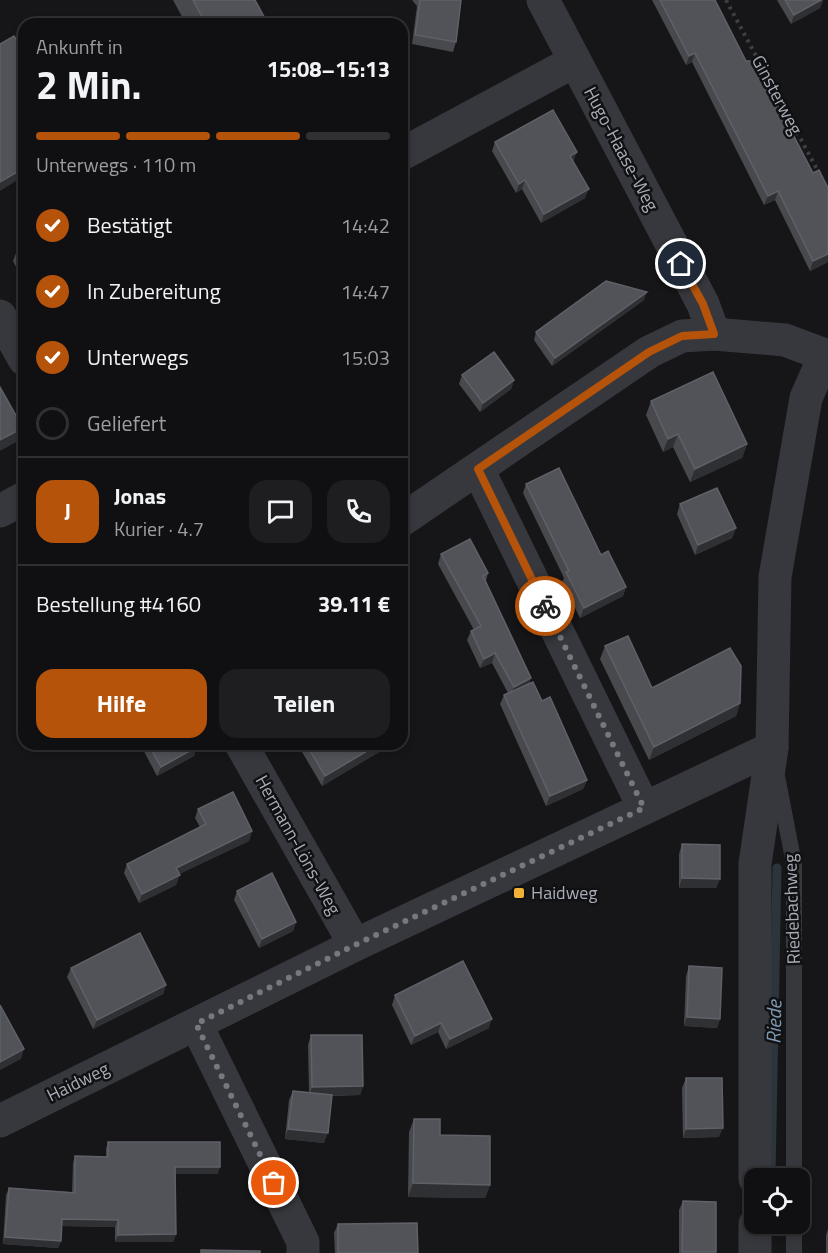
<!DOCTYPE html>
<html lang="de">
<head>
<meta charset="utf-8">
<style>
  :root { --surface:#101012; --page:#1e1e20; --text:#f1f3f6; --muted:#9c9d9f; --line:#303032; --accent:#b45309 }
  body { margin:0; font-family:"Titillium Web",sans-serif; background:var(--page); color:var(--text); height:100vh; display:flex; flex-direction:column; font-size:22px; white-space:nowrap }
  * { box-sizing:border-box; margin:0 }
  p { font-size:20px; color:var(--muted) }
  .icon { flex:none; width:33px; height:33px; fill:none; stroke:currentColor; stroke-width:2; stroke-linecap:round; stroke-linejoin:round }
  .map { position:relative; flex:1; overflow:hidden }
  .drawer { position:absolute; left:18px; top:18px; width:390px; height:732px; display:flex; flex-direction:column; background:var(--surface); border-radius:18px; box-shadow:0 3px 9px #0003,0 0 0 2px var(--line) }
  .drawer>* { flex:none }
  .controls { position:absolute; left:744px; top:1168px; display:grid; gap:12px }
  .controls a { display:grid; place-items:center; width:66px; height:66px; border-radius:12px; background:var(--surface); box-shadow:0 3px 9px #0003,0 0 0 2px var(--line); font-size:30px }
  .pin { position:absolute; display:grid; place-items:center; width:51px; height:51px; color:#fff; margin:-26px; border:3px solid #fff; border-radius:50%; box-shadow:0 2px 6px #0007 }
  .courier { position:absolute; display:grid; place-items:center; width:60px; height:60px; margin:-30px; border:4px solid #b45309; border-radius:50%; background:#fff; color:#222; box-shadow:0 2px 8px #0007 }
  .head em { font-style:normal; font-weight:700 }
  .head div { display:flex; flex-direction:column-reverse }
  .head { display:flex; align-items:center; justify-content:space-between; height:102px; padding:0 18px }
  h1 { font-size:39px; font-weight:700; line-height:45px }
  .bar { display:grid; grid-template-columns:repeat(4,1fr); gap:9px 6px; align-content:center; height:72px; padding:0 18px }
  .bar i { height:8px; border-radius:4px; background:var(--line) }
  .bar .selected { background:var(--accent) }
  .bar p { grid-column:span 4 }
  .line { display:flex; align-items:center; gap:15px; padding:0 18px; border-top:2px solid var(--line) }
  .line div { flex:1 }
  .round { display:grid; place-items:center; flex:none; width:63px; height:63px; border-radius:18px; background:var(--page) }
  ol { padding:0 18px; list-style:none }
  li { display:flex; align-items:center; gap:18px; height:66px }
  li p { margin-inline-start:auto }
  li .icon { padding:6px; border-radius:50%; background:var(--accent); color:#fff; stroke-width:4 }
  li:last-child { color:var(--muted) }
  li i { width:33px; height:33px; border:3px solid var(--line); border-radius:50% }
  .action { display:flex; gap:12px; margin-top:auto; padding:12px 18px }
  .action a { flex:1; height:69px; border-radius:18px; background:var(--accent); color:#fff; font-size:24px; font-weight:700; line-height:69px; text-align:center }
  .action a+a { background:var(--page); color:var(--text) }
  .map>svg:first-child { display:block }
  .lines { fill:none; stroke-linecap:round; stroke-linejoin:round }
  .stream { stroke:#2c353c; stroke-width:9 }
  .path { stroke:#3d3f44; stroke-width:4; stroke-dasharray:3 4.5; stroke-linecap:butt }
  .lane { stroke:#37383d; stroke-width:16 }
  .street { stroke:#37383d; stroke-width:33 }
  .wall { fill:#47494d }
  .shaded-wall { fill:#2f3033 }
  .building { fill:#525359; stroke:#5f6168; stroke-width:1.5 }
  .done { stroke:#757880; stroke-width:6; stroke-dasharray:0 10.8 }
  .route { stroke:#b45309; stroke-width:8 }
  .poi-dot { fill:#f2b134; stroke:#111113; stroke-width:2 }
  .labels { text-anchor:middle; stroke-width:5; stroke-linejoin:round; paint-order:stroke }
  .street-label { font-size:18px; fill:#a8adb8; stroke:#111113 }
  .poi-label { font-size:18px; fill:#a8adb8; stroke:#111113; text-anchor:start }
  .water-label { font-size:20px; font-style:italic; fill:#7f9bb3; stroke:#111113 }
</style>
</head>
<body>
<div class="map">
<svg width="828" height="1253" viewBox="0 0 828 1253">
  <rect width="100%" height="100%" fill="#161618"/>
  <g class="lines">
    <!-- stream -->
    <polyline class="stream" points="771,1176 777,868"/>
    <!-- path -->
    <polyline class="path" points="726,0 819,173"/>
    <!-- lane -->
    <g class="lane">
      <polyline points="777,776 794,864 794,1179"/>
      <polyline points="794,1224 794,1253"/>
    </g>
    <!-- street -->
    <g class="street">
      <polyline points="543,0 703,304 714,334"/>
      <polyline points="402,154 575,61"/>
      <polyline points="0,316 24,359"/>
      <polyline points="478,469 644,808"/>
      <polyline points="0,511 24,498"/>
      <polyline points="402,520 649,352 682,336 714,334 785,340 825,355"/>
      <polyline points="241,744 355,945"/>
      <polyline points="196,1024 303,1242 303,1253"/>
      <polyline points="0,1121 355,945 772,748"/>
      <polyline points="755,1179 755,864 772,748 775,577 806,398 825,355"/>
      <polyline points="755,1224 755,1253"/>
    </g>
  </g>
  <!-- wall -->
  <g class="wall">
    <polygon points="173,0 255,0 268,24 186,24"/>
    <polygon points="412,0 461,0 456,42 453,52 412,44 417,6"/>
    <polygon points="652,0 715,0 828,262 810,271 775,200 764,205 692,62 686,65"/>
    <polygon points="777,0 823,0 820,8 791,24"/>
    <polygon points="495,142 577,152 573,161 585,198 541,223 522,189 516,193 492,151"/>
    <polygon points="24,244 24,282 13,261 18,248"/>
    <polygon points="644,300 552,366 534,340 536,332"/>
    <polygon points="462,375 514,380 511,389 480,412 459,384"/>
    <polygon points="651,401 747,444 742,458 690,482 673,447 663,452 646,415"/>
    <polygon points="526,484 626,587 623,596 580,618 562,582 564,578 523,493"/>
    <polygon points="680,504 736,528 732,538 695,555 677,514"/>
    <polygon points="441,554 488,573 486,581 530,683 542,701 587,780 583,789 546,806 500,704 504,695 508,693 492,663 480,668 467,640 471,631 474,630 438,564"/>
    <polygon points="605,646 652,688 740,703 736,716 649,760 600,659"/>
    <polygon points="140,744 196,744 194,756 157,776"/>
    <polygon points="298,744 385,744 384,749 322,786 298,745"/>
    <polygon points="198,809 252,831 249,841 179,874 176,885 139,903 124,873 127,864 200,827 195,818"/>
    <polygon points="682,844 720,879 716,888 679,888 679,854"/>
    <polygon points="237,891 296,922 293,931 259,948 234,900"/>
    <polygon points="689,966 720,1019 717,1028 684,1026 686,976"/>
    <polygon points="71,968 166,985 163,994 93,1029 67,977"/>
    <polygon points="395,995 489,1028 446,1049 438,1032 411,1045 392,1005"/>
    <polygon points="311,1035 363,1086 360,1095 332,1096 324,1143 285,1139 289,1100 293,1091 309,1092 308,1045"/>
    <polygon points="686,1078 719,1137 683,1138 682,1088"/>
    <polygon points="414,1119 440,1135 490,1185 485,1198 408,1197 409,1132"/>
    <polygon points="108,1142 218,1174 175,1174 176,1234 173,1242 115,1242 115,1227 62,1226 61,1241 58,1248 3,1244 6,1195 9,1188 72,1192 73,1163 75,1156 106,1157 106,1149"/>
    <polygon points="683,1201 716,1202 715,1253 679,1253 679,1210"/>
    <polygon points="338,1224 418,1253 335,1253 334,1233"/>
    <polygon points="828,1229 828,1253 826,1253 826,1235"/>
  </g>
  <!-- shaded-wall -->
  <g class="shaded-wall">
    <polygon points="821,0 823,0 820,8 791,24 794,15"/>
    <polygon points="695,53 692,62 686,65 689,56"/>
    <polygon points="577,152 573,161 570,156"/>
    <polygon points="24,168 24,176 0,191 0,182"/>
    <polygon points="525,180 522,189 516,193 519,184"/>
    <polygon points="589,189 585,198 541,223 544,214"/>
    <polygon points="778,191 775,200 764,205 768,196"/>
    <polygon points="828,254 828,262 810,271 813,261"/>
    <polygon points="647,292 644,300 552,366 555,358"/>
    <polygon points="514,380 511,389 480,412 483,403"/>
    <polygon points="23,428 18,441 0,451 0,440"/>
    <polygon points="678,434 673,447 663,452 668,439"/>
    <polygon points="747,444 742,458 690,482 695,469"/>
    <polygon points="736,528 732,538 695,555 698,545"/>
    <polygon points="626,587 623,596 580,618 584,608"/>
    <polygon points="495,653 492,663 480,668 484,659"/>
    <polygon points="531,678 528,688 510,697 514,687"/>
    <polygon points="740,703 736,716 649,760 654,747"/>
    <polygon points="379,744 385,744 384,749 322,786 325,776"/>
    <polygon points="197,747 194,756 157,776 161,767"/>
    <polygon points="587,780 583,789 546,806 550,796"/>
    <polygon points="252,831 249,841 173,877 176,868"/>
    <polygon points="180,875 176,885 139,903 142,894"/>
    <polygon points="682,878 720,879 716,888 679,888"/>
    <polygon points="296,922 293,931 259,948 262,939"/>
    <polygon points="166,985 163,994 93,1029 97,1020"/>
    <polygon points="687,1017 720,1019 717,1028 684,1026"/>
    <polygon points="492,1019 489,1028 446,1049 450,1039"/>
    <polygon points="441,1023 438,1032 411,1045 415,1036"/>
    <polygon points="24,1049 21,1059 0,1070 0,1062"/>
    <polygon points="363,1086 360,1095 309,1096 312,1087"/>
    <polygon points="723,1128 719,1137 683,1138 686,1129"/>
    <polygon points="288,1129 328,1133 324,1143 285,1139"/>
    <polygon points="175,1167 220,1167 218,1174 172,1174"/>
    <polygon points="413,1183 490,1185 485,1198 408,1197"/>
    <polygon points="62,1219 118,1220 115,1227 60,1226"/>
    <polygon points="176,1234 173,1242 115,1242 118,1235"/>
    <polygon points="5,1237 61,1241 58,1248 3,1244"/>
    <polygon points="682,1252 716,1252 715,1253 682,1253"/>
  </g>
  <!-- building -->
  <g class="building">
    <polygon points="193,0 255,0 268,24 206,24"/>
    <polygon points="420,0 461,0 456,42 415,35"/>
    <polygon points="660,0 715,0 746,61 755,61 813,173 819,170 828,188 828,254 813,261 778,191 768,196 695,53 689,56"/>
    <polygon points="785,0 821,0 794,15"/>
    <polygon points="14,36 24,52 24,168 0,182 0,44"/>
    <polygon points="553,110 577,152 570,156 589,189 544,214 525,180 519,184 495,142"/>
    <polygon points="24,244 24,260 18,248"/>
    <polygon points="606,281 647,292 555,358 536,332"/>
    <polygon points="494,352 514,380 483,403 462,375"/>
    <polygon points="713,372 747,444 695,469 678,434 668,439 651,401"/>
    <polygon points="0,387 23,428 0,440"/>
    <polygon points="559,468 601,555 608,551 626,587 584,608 566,572 569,571 526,484"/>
    <polygon points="717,488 736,528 698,545 680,504"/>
    <polygon points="470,539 488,573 483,576 531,678 514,687 495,653 484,659 471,631 481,626 441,554"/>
    <polygon points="628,636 652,688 730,648 741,666 740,703 654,747 605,646"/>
    <polygon points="533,682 542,701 550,697 587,780 550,796 504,695"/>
    <polygon points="148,744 196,744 197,747 161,767"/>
    <polygon points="306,744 379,744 325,776"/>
    <polygon points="233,792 252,831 176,868 180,875 142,894 127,864 206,824 198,809"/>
    <polygon points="682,844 720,845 720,879 682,878"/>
    <polygon points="272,873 296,922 262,939 237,891"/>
    <polygon points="140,933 166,985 97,1020 71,968"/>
    <polygon points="463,961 492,1019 450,1039 441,1023 415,1036 395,995"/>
    <polygon points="689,966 722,968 720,1019 687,1017"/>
    <polygon points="0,1005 24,1049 0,1062"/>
    <polygon points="311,1035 362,1035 363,1086 312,1087"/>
    <polygon points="686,1078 722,1078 723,1128 686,1129"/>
    <polygon points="293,1091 332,1095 328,1133 288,1129"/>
    <polygon points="414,1119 440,1119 440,1135 490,1136 490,1185 413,1183"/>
    <polygon points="108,1142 220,1142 220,1167 175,1167 176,1234 118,1235 118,1220 62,1219 61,1241 5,1237 9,1188 75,1193 75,1156 108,1157"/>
    <polygon points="683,1201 716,1202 716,1252 682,1252"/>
    <polygon points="417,1223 418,1253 338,1253 338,1224"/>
    <polygon points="201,1250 260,1251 260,1253 201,1253"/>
  </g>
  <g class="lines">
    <!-- done -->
    <polyline class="done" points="274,1183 196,1024 355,945 644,808 545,606"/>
    <!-- route -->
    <polyline class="route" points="545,606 478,469 649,352 682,336 714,334 703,304 681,264"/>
  </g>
  <!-- markers -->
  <rect class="poi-dot" x="513" y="887" width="12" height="12" rx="3"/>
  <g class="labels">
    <!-- street labels -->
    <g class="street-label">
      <text transform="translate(777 95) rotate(62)" y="6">Ginsterweg</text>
      <text transform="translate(621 149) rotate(62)" y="6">Hugo-Haase-Weg</text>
      <text transform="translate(298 845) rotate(61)" y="6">Hermann-Löns-Weg</text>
      <text transform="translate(792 909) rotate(-92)" y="6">Riedebachweg</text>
      <text transform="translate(78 1082) rotate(-26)" y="6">Haidweg</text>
    </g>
    <!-- poi labels -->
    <g class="poi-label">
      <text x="531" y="899">Haidweg</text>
    </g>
    <!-- water labels -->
    <g class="water-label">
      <text transform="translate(774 1022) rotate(-89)" y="7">Riede</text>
    </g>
  </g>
</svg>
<div class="controls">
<a><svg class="icon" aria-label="locate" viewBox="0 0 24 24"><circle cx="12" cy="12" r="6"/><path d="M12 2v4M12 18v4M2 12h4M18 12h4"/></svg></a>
</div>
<div class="pin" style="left:274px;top:1183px;background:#ea580c"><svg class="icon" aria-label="bag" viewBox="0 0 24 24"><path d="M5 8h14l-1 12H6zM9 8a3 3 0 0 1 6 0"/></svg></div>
<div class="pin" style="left:681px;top:264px;background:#1f2937"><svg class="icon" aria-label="home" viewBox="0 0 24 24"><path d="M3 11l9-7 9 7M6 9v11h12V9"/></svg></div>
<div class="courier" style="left:545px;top:606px"><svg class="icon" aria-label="bike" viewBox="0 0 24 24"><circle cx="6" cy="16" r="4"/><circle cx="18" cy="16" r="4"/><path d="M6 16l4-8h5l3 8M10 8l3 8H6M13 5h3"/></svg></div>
<section class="drawer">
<div class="head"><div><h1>2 Min.</h1><p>Ankunft in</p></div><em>15:08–15:13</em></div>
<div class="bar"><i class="selected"></i><i class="selected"></i><i class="selected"></i><i></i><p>Unterwegs · 110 m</p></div>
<ol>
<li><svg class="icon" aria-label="check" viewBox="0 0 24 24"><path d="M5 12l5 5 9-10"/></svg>Bestätigt<p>14:42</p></li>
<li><svg class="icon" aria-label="check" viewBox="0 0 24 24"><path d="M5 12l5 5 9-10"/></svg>In Zubereitung<p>14:47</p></li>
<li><svg class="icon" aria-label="check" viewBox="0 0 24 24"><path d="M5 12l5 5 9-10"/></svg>Unterwegs<p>15:03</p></li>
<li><i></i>Geliefert</li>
</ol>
<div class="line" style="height:108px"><b class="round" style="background:var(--accent);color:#fff">J</b><div><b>Jonas</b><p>Kurier · 4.7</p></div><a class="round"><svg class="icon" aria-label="chat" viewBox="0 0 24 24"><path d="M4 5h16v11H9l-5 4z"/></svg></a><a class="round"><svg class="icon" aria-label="phone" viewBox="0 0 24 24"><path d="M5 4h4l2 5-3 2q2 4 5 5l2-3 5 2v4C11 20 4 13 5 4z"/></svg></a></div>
<div class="line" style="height:78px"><div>Bestellung #4160</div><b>39.11 €</b></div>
<div class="action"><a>Hilfe</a><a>Teilen</a></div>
</section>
</div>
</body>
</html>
